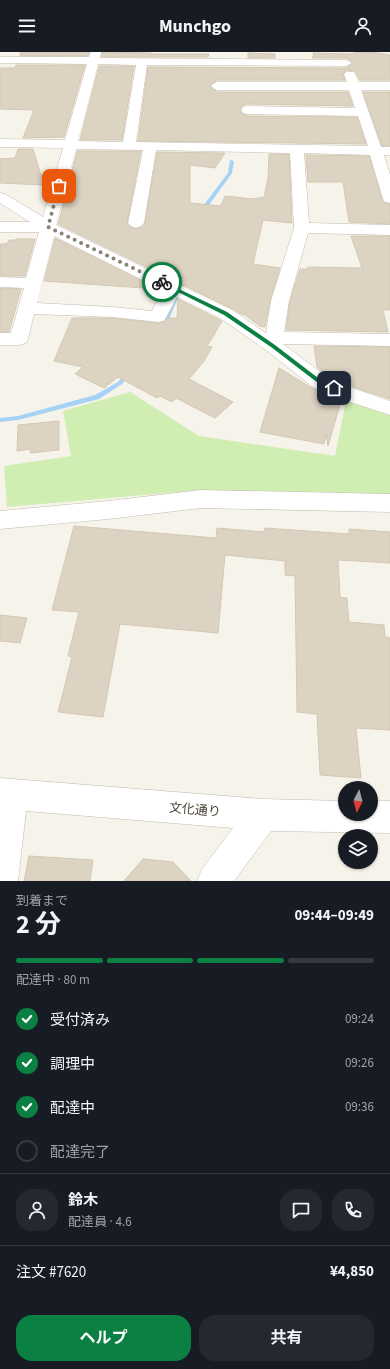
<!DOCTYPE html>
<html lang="ja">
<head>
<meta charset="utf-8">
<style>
  :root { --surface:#171b24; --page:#242831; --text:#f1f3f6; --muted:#9ea1a6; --line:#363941; --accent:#0b8043 }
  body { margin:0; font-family:"Source Sans 3","Noto Sans JP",sans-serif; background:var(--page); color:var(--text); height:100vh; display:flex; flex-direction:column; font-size:15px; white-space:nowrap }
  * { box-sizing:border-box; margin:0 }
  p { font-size:13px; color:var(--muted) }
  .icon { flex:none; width:22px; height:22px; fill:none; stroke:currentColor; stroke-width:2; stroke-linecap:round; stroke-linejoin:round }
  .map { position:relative; height:829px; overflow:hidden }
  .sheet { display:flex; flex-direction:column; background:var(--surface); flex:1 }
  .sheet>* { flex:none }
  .needle { width:26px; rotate:186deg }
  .controls { position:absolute; left:338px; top:729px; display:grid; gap:8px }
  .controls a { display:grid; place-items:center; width:40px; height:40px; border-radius:50%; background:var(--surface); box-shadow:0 1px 3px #0004; font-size:20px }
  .pin { position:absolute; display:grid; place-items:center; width:34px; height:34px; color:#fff; margin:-17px; border-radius:8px; box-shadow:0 2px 6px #0006 }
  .courier { position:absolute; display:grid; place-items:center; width:40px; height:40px; margin:-20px; border:3px solid #0b8043; border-radius:50%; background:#fff; color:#222; box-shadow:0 1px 5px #0007 }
  .overview em { font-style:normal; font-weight:700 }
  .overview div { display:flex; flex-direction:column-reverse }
  .overview { display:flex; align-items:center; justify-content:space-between; height:68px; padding:0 16px }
  h1 { font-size:26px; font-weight:700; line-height:30px }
  .bar { display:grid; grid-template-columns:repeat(4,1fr); gap:6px 4px; align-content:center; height:48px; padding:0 16px }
  .bar i { height:5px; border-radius:3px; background:var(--line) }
  .bar .selected { background:var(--accent) }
  .bar p { grid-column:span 4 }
  .line { display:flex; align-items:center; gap:10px; padding:0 16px; border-top:1px solid var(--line) }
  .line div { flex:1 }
  .round { display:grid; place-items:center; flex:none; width:42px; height:42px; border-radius:16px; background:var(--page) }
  ol { padding:0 16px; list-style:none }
  li { display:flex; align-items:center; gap:12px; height:44px }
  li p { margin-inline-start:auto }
  li .icon { padding:4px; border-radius:50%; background:var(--accent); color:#fff; stroke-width:4 }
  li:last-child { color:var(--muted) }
  li i { width:22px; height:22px; border:2px solid var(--line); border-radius:50% }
  .cta { display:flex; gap:8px; margin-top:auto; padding:8px 16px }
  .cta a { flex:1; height:46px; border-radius:16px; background:var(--accent); color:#fff; font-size:16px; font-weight:700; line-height:46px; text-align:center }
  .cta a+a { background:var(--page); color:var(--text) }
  header { display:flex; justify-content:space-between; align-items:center; height:52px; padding:0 16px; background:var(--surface); font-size:18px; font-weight:700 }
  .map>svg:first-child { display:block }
  .green { fill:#d0edb2 }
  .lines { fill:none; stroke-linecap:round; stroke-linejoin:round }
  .stream { fill:#a5d2f6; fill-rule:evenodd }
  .building { fill:#dcd3c2; stroke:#d4c8b2 }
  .minor-casing { stroke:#c3bcad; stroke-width:1 }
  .minor { fill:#fff; fill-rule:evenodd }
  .route { fill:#0b8043 }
  .done { stroke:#888277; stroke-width:4; stroke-dasharray:0 7.2 }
  .labels { text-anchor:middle; stroke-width:3; stroke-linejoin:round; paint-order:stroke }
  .near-street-label { font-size:13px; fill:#4c4538; stroke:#fff }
</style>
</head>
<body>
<header><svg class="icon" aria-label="menu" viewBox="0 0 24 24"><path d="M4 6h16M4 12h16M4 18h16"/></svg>Munchgo<svg class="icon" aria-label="person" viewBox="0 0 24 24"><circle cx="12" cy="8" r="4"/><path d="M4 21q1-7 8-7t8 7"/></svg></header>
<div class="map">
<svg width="390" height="829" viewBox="0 0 390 829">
  <rect width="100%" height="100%" fill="#f6f3eb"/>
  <!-- green -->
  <polygon class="green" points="130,340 199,384 335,404 346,349 390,363 390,443 189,439 7,455 4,414 71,404 63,359"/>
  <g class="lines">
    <!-- stream -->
    <g class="stream">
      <polygon points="230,108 234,109 232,121 204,160 200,160 200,158 228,121"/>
      <polygon points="185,221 188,223 165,276 164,277 160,277 159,276 182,223"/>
      <polygon points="129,319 132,321 122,332 99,347 18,368 0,370 0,366 18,364 95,343 118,330 127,320"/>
    </g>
  </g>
  <!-- building -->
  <g class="building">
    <polygon points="21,0 89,0 88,4 20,4"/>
    <polygon points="102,0 151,1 151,2 209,2 208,5 102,5"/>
    <polygon points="359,0 372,0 390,3 390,28 360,28 355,19 346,18 343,23 345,28 217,28 210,34 217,40 348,40 353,54 247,52 242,54 240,59 243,62 247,64 357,65 366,92 138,89 148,15 346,16 353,10 346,6 313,6 312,4 314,4 313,1 349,2"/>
    <polygon points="248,1 275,2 275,6 248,6"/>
    <polygon points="16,13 85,13 64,85 23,86 34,58 0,57 0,16 15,16"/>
    <polygon points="99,14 134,14 122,88 80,88"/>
    <polygon points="363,40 390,40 390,94 382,94"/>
    <polygon points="18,97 33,97 44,133 0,131 0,107 15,106"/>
    <polygon points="77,99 141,99 127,171 130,175 135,177 142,175 145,171 157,100 225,101 215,116 190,113 190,151 221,154 225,144 253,147 264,145 268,127 269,102 289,102 292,171 263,168 253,212 280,216 270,249 265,275 260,274 245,263 241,262 233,257 58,172 65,146 70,134 68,134"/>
    <polygon points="306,103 369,104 382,147 385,151 390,152 390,172 349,170 343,130 308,130"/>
    <polygon points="351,184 390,184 390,258 383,258 388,280 286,278 290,249 300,217 308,217 308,215 362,216"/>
    <polygon points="55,186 158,237 44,229"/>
    <polygon points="16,187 35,187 25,224 0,224 0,192 7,192 9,188 16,188"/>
    <polygon points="0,236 21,237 9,280 0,280"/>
    <polygon points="178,247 222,269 216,279 214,279 216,280 207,294 212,295 204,309 189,327 233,350 215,366 176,346 172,350 160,344 157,346 118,325 104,336 75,322 83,315 54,309 72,266 112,266 158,271 164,270 168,266 177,266"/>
    <polygon points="314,294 390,295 390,347 356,336 328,324 317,315"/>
    <polygon points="279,316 312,336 341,349 328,394 326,382 324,392 260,380"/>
    <polygon points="59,369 59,398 30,401 31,397 17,399 18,373"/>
    <polygon points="74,474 216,486 217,476 264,480 265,476 349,482 349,477 390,480 390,511 338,508 340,545 347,546 349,570 384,573 385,585 390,586 390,678 356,676 361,726 320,723 317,662 297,660 295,524 285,523 285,509 225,503 218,581 120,572 103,665 58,660 72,605 68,604 79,560 52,558"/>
    <polygon points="0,563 27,566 20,591 0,589"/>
    <polygon points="29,804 93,808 90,829 24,829"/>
    <polygon points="143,807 173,810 191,829 124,829"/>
  </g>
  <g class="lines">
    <!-- minor casing -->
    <g class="minor-casing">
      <g id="minor">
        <path d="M91,0H101L100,6L346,8L352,11L346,14L147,13L136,90L368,94L358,64L247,62L243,61L241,58L243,55L247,54L355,56L349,38H217L213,36L211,34L213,32L217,30H347L344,22L346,20H354L359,30H390V38H361L381,95H390V103H384L390,123V151L385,150L383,147L370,103L304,101L309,171L390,173V183L308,181L289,249L284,280L390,282V294L283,292L327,325L355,337L390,349V363L341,347L313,335L266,298L220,266L177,245L164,269L158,270L112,265L34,262L28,287L26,291L19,293H0V281H11L24,236L0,235V225L26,226L39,180H0V170H30L0,151V141L5,142L43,165L63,96L0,95V87L65,88L87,12L0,11V5H89ZM98,12L136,13L123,90L78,89ZM76,97L143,98L128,171L131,174L136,176L141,174L144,171L156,98L290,101L294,176L271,249L266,281L232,258L56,173ZM54,184L163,238L152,259L112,255L37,251Z"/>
        <polygon points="201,438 390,442 390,460 201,456 108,467 0,477 0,459 108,449"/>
        <polygon points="0,726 263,747 345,749 345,762 371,762 371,749 390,749 390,781 271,779 234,829 197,829 202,817 233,776 26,759 18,829 0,829"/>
      </g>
    </g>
    <!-- minor -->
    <use href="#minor" class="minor"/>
  </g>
  <!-- route -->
  <polygon class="route" points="162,229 227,260 275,293 322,329 337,336 334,338 318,331 271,295 224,263 160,231 159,230"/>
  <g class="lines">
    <!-- done -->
    <polyline class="done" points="59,134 48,175 162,230"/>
  </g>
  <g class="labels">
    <!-- near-street labels -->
    <g class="near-street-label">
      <text transform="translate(195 757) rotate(5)" y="5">文化通り</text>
    </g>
  </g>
</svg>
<div class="controls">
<a><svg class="needle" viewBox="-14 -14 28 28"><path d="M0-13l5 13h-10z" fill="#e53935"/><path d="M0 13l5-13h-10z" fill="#9ea1a6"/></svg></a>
<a><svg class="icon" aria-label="layers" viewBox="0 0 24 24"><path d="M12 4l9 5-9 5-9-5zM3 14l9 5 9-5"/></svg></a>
</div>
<div class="pin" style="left:59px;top:134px;background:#ea580c"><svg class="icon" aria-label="bag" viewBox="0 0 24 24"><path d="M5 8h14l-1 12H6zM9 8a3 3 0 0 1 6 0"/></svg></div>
<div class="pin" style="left:334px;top:336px;background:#1f2937"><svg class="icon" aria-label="home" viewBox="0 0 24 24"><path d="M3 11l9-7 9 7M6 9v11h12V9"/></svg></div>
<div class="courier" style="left:162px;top:230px"><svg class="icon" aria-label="bike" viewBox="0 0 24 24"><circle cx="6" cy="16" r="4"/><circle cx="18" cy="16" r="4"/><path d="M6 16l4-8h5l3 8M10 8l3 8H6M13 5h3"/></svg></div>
</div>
<section class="sheet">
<div class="overview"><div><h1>2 分</h1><p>到着まで</p></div><em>09:44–09:49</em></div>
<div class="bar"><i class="selected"></i><i class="selected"></i><i class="selected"></i><i></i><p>配達中 · 80 m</p></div>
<ol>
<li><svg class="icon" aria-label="check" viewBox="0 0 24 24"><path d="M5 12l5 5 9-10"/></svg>受付済み<p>09:24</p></li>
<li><svg class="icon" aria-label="check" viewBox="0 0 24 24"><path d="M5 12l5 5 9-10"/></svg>調理中<p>09:26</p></li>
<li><svg class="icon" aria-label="check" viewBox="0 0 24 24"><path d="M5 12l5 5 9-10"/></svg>配達中<p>09:36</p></li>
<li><i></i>配達完了</li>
</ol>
<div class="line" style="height:72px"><a class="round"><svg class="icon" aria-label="person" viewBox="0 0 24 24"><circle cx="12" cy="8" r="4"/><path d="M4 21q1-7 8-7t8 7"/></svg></a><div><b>鈴木</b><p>配達員 · 4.6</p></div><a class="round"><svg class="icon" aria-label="chat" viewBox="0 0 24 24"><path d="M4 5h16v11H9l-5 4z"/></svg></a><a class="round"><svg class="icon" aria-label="phone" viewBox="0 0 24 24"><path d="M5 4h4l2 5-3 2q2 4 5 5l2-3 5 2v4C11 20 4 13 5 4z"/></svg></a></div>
<div class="line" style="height:52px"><div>注文 #7620</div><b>¥4,850</b></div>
<div class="cta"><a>ヘルプ</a><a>共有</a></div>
</section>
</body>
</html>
